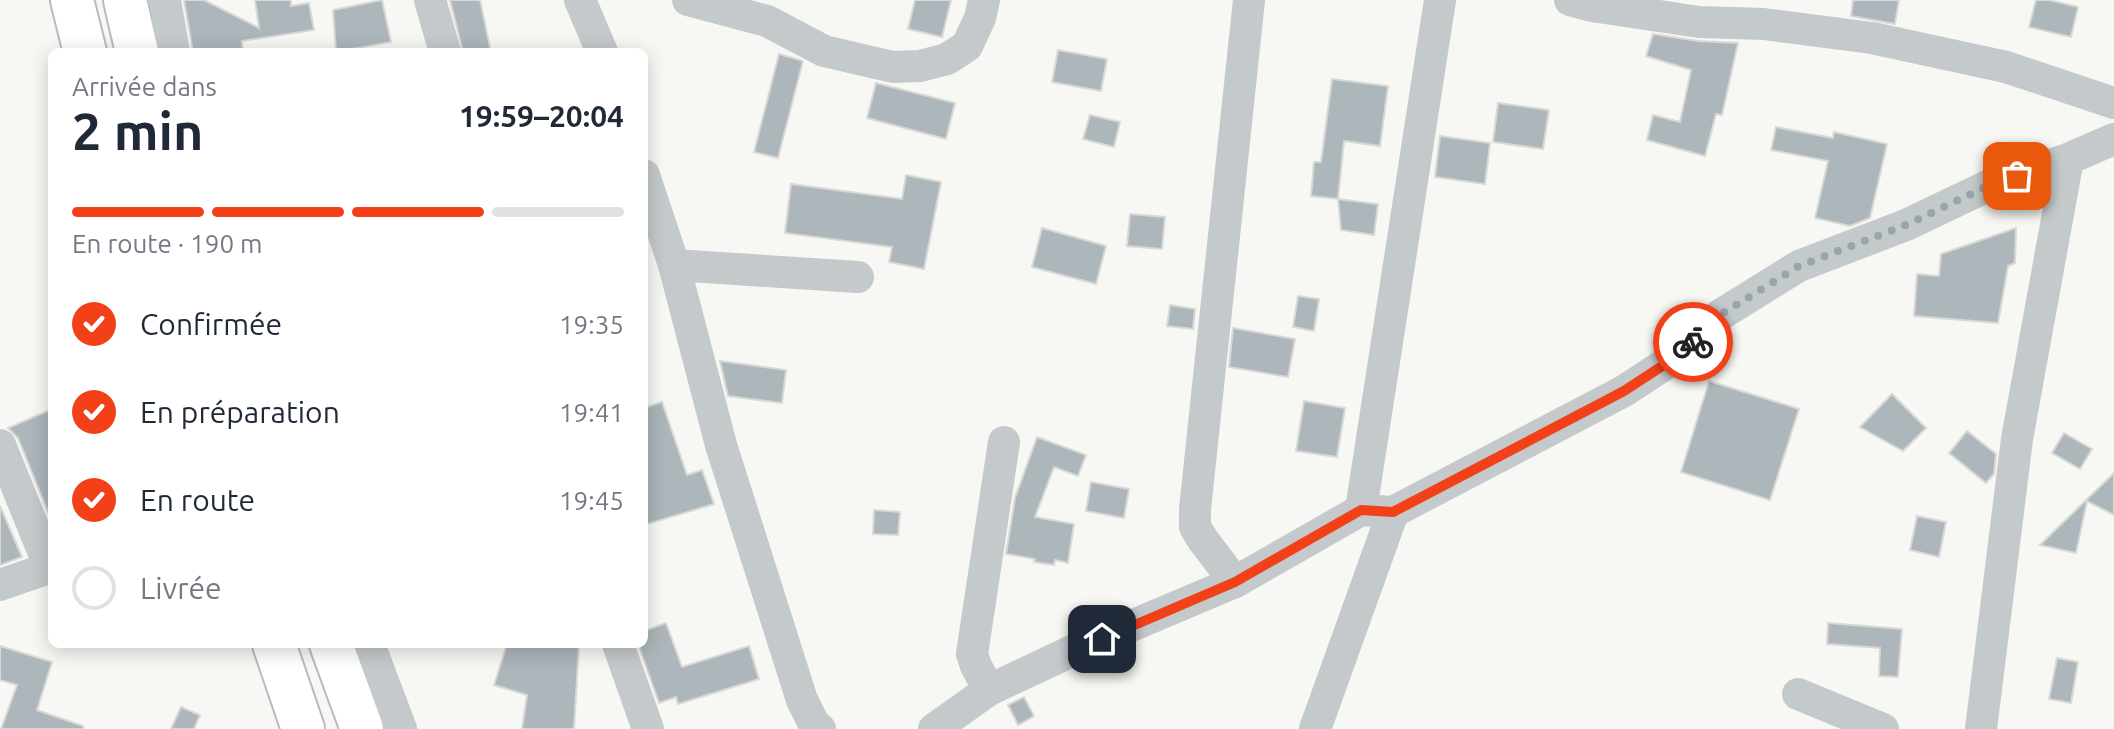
<!DOCTYPE html>
<html lang="fr">
<head>
<meta charset="utf-8">
<style>
  :root { --surface:#fff; --page:#f6f6f7; --text:#1f2937; --muted:#747a83; --line:#e0e1e3; --accent:#f24118 }
  body { margin:0; font-family:Ubuntu,sans-serif; background:var(--page); color:var(--text); height:100vh; display:flex; flex-direction:column; font-size:30px; white-space:nowrap }
  * { box-sizing:border-box; margin:0 }
  p { font-size:26px; color:var(--muted) }
  .icon { flex:none; width:44px; height:44px; fill:none; stroke:currentColor; stroke-width:2; stroke-linecap:round; stroke-linejoin:round }
  .map { position:relative; flex:1; overflow:hidden }
  .panel { position:absolute; left:48px; top:48px; width:600px; height:600px; display:flex; flex-direction:column; background:var(--surface); border-radius:12px; box-shadow:0 4px 20px #0003 }
  .panel>* { flex:none }
  .pin { position:absolute; display:grid; place-items:center; width:68px; height:68px; color:#fff; margin:-34px; border-radius:16px; box-shadow:0 4px 12px #0006 }
  .courier { position:absolute; display:grid; place-items:center; width:80px; height:80px; margin:-40px; border:6px solid #f24118; border-radius:50%; background:#fff; color:#222; box-shadow:0 2px 10px #0007 }
  .headline em { font-style:normal; font-weight:700 }
  .headline div { display:flex; flex-direction:column-reverse }
  .headline { display:flex; align-items:center; justify-content:space-between; height:136px; padding:0 24px }
  h1 { font-size:52px; font-weight:700; line-height:60px }
  .bar { display:grid; grid-template-columns:repeat(4,1fr); gap:12px 8px; align-content:center; height:96px; padding:0 24px }
  .bar i { height:10px; border-radius:6px; background:var(--line) }
  .bar .current { background:var(--accent) }
  .bar p { grid-column:span 4 }
  ol { padding:0 24px; list-style:none }
  li { display:flex; align-items:center; gap:24px; height:88px }
  li p { margin-inline-start:auto }
  li .icon { padding:8px; border-radius:50%; background:var(--accent); color:#fff; stroke-width:4 }
  li:last-child { color:var(--muted) }
  li i { width:44px; height:44px; border:4px solid var(--line); border-radius:50% }
  .map>svg:first-child { display:block }
  .building { fill:#acb6bb; stroke:#d8d8d6; stroke-width:2 }
  .lines { fill:none; stroke-linecap:round; stroke-linejoin:round }
  .major-casing { stroke:#b7bcbf; stroke-width:46 }
  .minor { stroke:#c4c9cc; stroke-width:32 }
  .major { stroke:#fff; stroke-width:42 }
  .done { stroke:#97a5ad; stroke-width:8; stroke-dasharray:0 14.4 }
  .route { stroke:#f24118; stroke-width:10 }
</style>
</head>
<body>
<div class="map">
<svg width="2114" height="729" viewBox="0 0 2114 729">
  <rect width="100%" height="100%" fill="#f7f7f3"/>
  <!-- building -->
  <g class="building">
    <polygon points="184,0 204,0 259,28 255,0 291,0 291,6 309,3 314,30 242,41 243,52 193,52"/>
    <polygon points="382,0 391,42 336,52 333,10"/>
    <polygon points="450,0 480,0 491,52 463,52"/>
    <polygon points="915,0 951,0 942,37 908,29"/>
    <polygon points="1853,0 1899,0 1895,24 1851,16"/>
    <polygon points="2036,0 2049,0 2078,7 2071,37 2029,27"/>
    <polygon points="1653,34 1698,41 1738,43 1722,115 1716,114 1705,156 1647,140 1653,115 1680,122 1691,70 1646,56"/>
    <polygon points="1058,50 1107,59 1101,91 1052,82"/>
    <polygon points="779,54 803,61 778,158 754,152"/>
    <polygon points="1332,79 1388,86 1380,146 1344,141 1338,199 1311,196 1314,162 1321,162"/>
    <polygon points="876,83 955,103 946,139 867,118"/>
    <polygon points="1498,103 1549,110 1543,149 1493,142"/>
    <polygon points="1090,115 1120,122 1114,147 1083,139"/>
    <polygon points="1776,127 1833,138 1834,132 1887,144 1870,218 1850,226 1815,218 1828,161 1771,150"/>
    <polygon points="1440,136 1490,143 1485,184 1435,177"/>
    <polygon points="906,175 941,182 924,269 889,262 892,247 785,233 791,184 902,199"/>
    <polygon points="1338,199 1378,204 1374,235 1341,230"/>
    <polygon points="1130,214 1165,217 1162,249 1127,246"/>
    <polygon points="1042,228 1106,246 1096,284 1032,267"/>
    <polygon points="2016,228 2015,263 2008,266 1998,323 1914,316 1917,274 1939,276 1941,254"/>
    <polygon points="1298,296 1319,299 1314,331 1293,327"/>
    <polygon points="1170,305 1195,309 1193,329 1167,326"/>
    <polygon points="1233,328 1295,339 1288,377 1229,367"/>
    <polygon points="720,361 786,370 782,403 728,396"/>
    <polygon points="1709,381 1799,409 1770,500 1681,472"/>
    <polygon points="1892,394 1926,428 1903,451 1860,427"/>
    <polygon points="1304,401 1345,408 1337,457 1296,451"/>
    <polygon points="662,402 687,475 702,470 714,504 644,525 644,408"/>
    <polygon points="52,409 52,522 18,438 8,428"/>
    <polygon points="1967,431 1996,454 1994,474 1986,483 1949,453"/>
    <polygon points="2064,433 2092,449 2080,469 2052,453"/>
    <polygon points="1037,437 1086,455 1078,476 1054,467 1035,517 1074,524 1068,563 1055,560 1054,565 1034,562 1035,559 1006,554 1015,498"/>
    <polygon points="2114,473 2114,515 2087,501 2076,553 2040,545"/>
    <polygon points="1091,482 1129,489 1124,518 1086,511"/>
    <polygon points="0,506 22,557 0,565"/>
    <polygon points="874,510 900,512 898,535 873,534"/>
    <polygon points="1917,516 1946,522 1939,557 1910,550"/>
    <polygon points="666,623 682,667 749,646 759,679 678,704 676,697 659,703 638,644 644,644 644,631"/>
    <polygon points="1828,623 1902,629 1898,677 1879,676 1880,648 1827,644"/>
    <polygon points="507,644 579,644 574,729 522,729 527,695 494,685"/>
    <polygon points="0,646 52,662 37,710 83,726 83,729 1,729 17,685 0,680"/>
    <polygon points="2057,658 2078,662 2071,703 2049,699"/>
    <polygon points="1024,697 1034,716 1018,725 1008,705"/>
    <polygon points="181,707 200,715 194,729 171,729"/>
  </g>
  <g class="lines">
    <!-- major casing -->
    <g class="major-casing">
      <g id="major">
        <polyline points="72,0 85,52"/>
        <polyline points="125,0 137,52"/>
        <polyline points="274,644 303,729"/>
        <polyline points="331,644 362,729"/>
      </g>
    </g>
    <!-- minor -->
    <g class="minor">
      <polyline points="165,0 174,52"/>
      <polyline points="430,0 445,52"/>
      <polyline points="580,0 602,52"/>
      <polyline points="688,0 767,21 824,51 893,67 920,66 947,59 967,46 980,18 984,0"/>
      <polyline points="1570,0 1592,6 1699,22 1764,24 1872,38 2006,67 2114,103"/>
      <polyline points="644,175 674,265 721,445 802,700 814,724 820,729"/>
      <polyline points="674,265 858,277"/>
      <polyline points="0,445 50,568"/>
      <polyline points="1361,510 1440,0"/>
      <polyline points="1235,582 1203,540 1195,527 1195,509 1249,0"/>
      <polyline points="0,585 52,567"/>
      <polyline points="369,644 401,729"/>
      <polyline points="618,644 648,729"/>
      <polyline points="989,690 976,666 972,654 1004,442"/>
      <polyline points="1798,694 1883,729"/>
      <polyline points="934,729 989,690 1072,651 1235,582 1361,510 1393,512 1624,391 1679,355 1720,315 1799,266 1906,225 1992,184 2068,159 2114,139"/>
      <polyline points="1315,729 1393,512"/>
      <polyline points="1981,729 2017,439 2068,159"/>
    </g>
    <!-- major -->
    <use href="#major" class="major"/>
  </g>
  <g class="lines">
    <!-- done -->
    <polyline class="done" points="1693,342 1720,315 1799,266 1906,225 1992,184 2017,176"/>
    <!-- route -->
    <polyline class="route" points="1102,639 1235,582 1361,510 1393,512 1624,391 1679,355 1693,342"/>
  </g>
</svg>
<div class="pin" style="left:2017px;top:176px;background:#ea580c"><svg class="icon" aria-label="bag" viewBox="0 0 24 24"><path d="M5 8h14l-1 12H6zM9 8a3 3 0 0 1 6 0"/></svg></div>
<div class="pin" style="left:1102px;top:639px;background:#1f2937"><svg class="icon" aria-label="home" viewBox="0 0 24 24"><path d="M3 11l9-7 9 7M6 9v11h12V9"/></svg></div>
<div class="courier" style="left:1693px;top:342px"><svg class="icon" aria-label="bike" viewBox="0 0 24 24"><circle cx="6" cy="16" r="4"/><circle cx="18" cy="16" r="4"/><path d="M6 16l4-8h5l3 8M10 8l3 8H6M13 5h3"/></svg></div>
<section class="panel">
<div class="headline"><div><h1>2 min</h1><p>Arrivée dans</p></div><em>19:59–20:04</em></div>
<div class="bar"><i class="current"></i><i class="current"></i><i class="current"></i><i></i><p>En route · 190 m</p></div>
<ol>
<li><svg class="icon" aria-label="check" viewBox="0 0 24 24"><path d="M5 12l5 5 9-10"/></svg>Confirmée<p>19:35</p></li>
<li><svg class="icon" aria-label="check" viewBox="0 0 24 24"><path d="M5 12l5 5 9-10"/></svg>En préparation<p>19:41</p></li>
<li><svg class="icon" aria-label="check" viewBox="0 0 24 24"><path d="M5 12l5 5 9-10"/></svg>En route<p>19:45</p></li>
<li><i></i>Livrée</li>
</ol>
</section>
</div>
</body>
</html>
